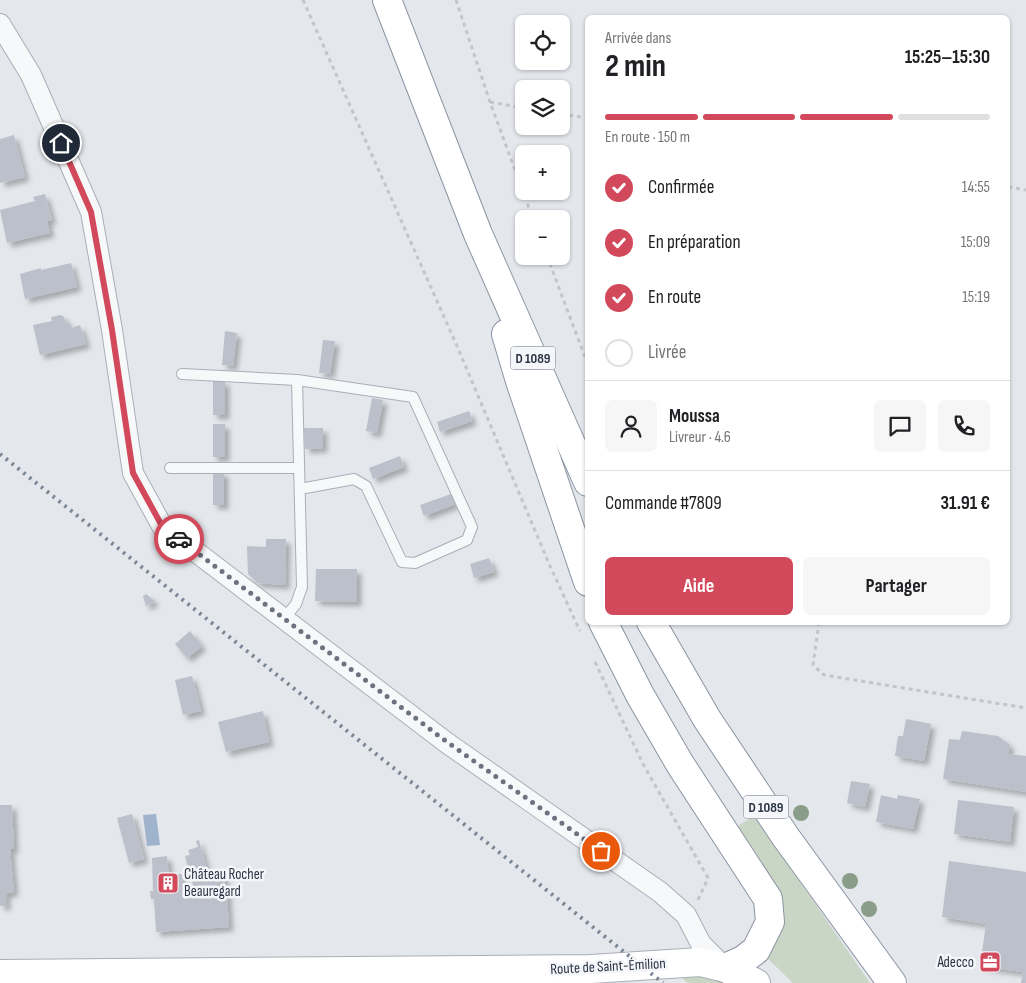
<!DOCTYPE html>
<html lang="fr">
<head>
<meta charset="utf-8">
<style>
  :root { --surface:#fff; --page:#f6f6f6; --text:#202124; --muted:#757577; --line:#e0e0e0; --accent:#d1495b }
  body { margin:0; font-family:"Sofia Sans Condensed",sans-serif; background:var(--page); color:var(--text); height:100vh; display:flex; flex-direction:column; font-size:19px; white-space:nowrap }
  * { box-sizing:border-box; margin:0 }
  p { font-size:16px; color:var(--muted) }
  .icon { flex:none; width:28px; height:28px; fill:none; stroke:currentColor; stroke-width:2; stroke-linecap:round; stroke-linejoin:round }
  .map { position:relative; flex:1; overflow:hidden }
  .drawer { position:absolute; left:585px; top:15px; width:425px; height:610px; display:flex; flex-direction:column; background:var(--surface); border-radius:8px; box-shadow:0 1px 4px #0004 }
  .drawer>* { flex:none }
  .controls { position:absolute; left:515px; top:15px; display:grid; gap:10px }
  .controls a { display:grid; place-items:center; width:55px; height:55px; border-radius:8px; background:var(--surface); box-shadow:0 1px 4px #0004; font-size:25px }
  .pin { position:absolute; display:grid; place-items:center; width:42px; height:42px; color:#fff; margin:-21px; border:2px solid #fff; border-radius:50%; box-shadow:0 1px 5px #0007 }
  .courier { position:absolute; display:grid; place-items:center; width:50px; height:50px; margin:-25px; border:4px solid #d1495b; border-radius:50%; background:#fff; color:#222; box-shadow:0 1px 6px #0007 }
  .summary em { font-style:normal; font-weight:700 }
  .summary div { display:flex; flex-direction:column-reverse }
  .summary { display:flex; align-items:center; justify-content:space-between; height:85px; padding:0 20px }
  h1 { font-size:32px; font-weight:700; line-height:38px }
  .bar { display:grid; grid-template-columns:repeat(4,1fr); gap:8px 5px; align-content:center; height:60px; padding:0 20px }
  .bar i { height:6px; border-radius:4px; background:var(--line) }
  .bar .selected { background:var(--accent) }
  .bar p { grid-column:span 4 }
  .line { display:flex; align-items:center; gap:12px; padding:0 20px; border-top:1px solid var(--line) }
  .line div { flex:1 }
  .round { display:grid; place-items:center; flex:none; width:52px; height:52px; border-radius:8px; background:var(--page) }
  ol { padding:0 20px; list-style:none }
  li { display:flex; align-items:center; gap:15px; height:55px }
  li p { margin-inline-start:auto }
  li .icon { padding:5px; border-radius:50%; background:var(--accent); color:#fff; stroke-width:4 }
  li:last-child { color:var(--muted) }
  li i { width:28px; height:28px; border:2px solid var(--line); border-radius:50% }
  .button { display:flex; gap:10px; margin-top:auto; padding:10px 20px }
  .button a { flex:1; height:58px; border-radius:8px; background:var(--accent); color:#fff; font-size:20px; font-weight:700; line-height:58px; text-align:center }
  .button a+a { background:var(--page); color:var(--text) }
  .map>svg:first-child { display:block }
  .green { fill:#c9d6c5 }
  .water { fill:#9fb4cc }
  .building { fill:#bbc0ca; filter:url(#shadow) }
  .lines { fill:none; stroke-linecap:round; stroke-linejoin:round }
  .service-casing { stroke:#a9aeb7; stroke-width:12 }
  .minor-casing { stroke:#a9aeb7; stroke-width:22 }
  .secondary-casing { stroke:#a9aeb7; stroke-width:30 }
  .trunk-casing { stroke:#8b94a3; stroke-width:30 }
  .path { stroke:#c2c5cb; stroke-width:3; stroke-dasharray:4 4; stroke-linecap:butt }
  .service { stroke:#f7f8fa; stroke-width:10 }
  .minor { stroke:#f7f8fa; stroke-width:20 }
  .secondary { stroke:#fff; stroke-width:28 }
  .trunk { stroke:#fff; stroke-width:28 }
  .rail { stroke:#7d8696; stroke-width:4; stroke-dasharray:2.5 5; stroke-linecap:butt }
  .tree { fill:#899d89 }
  .done { stroke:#6c737f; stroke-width:5; stroke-dasharray:0 9 }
  .route { stroke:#d1495b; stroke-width:6 }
  .labels { text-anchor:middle; stroke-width:5; stroke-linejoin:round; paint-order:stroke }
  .shield { fill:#f4f6f9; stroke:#676e7b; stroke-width:1 }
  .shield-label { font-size:14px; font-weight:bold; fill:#2b3445 }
  .poi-label { font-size:15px; fill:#2b3445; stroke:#f4f6f9; text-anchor:start }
  .street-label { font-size:15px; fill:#2b3445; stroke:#f4f6f9 }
</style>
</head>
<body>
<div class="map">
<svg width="1026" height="983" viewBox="0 0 1026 983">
  <defs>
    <filter id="shadow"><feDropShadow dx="4.5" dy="4.5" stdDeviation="2.5" flood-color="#0004"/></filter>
  </defs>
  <rect width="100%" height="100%" fill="#e4e7ec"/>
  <!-- green -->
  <g class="green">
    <polygon points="754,816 870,983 793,983 767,958 770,948 736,827"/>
    <polygon points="699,971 738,983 688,983 674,972"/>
  </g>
  <!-- water -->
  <polygon class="water" points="156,814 160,845 147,846 143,815"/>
  <!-- building -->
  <g class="building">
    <polygon points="14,135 25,177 0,183 0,139"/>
    <polygon points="45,194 52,220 47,221 50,233 7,243 0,210 35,201 33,197"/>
    <polygon points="71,263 77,287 25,299 20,274 41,268 41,270"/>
    <polygon points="61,315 64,317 66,324 70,323 72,328 80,325 86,344 40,355 33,325 52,321 51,317"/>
    <polygon points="225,331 237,333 233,366 222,365"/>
    <polygon points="323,340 335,341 330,374 319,373"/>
    <rect x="213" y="381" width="12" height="34"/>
    <polygon points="372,398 383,400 377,433 366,431"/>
    <polygon points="469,411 472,421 440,432 437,422"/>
    <rect x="213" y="424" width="12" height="33"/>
    <polygon points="304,428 323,428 323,448 305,449"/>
    <polygon points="400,456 404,467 373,479 369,468"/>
    <rect x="213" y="472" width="11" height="33"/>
    <polygon points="451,494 455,504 424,516 420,505"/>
    <polygon points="266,539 286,539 285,585 258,583 248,574 247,546 266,547"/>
    <polygon points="489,558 494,572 474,578 470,564"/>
    <polygon points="316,569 357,569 357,602 315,601"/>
    <polygon points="146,594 155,601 146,606 143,596"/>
    <polygon points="190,631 202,646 187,658 175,644"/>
    <polygon points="192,676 201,711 183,715 175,680"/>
    <polygon points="263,711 269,742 226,752 218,722"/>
    <polygon points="906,719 931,724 924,761 895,756 898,736 903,736"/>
    <polygon points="962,731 998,736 1010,745 1008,754 1026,756 1026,792 943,779 949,739 960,740"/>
    <polygon points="851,781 870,784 865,807 847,803"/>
    <polygon points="881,795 897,799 898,795 920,799 913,829 876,822"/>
    <polygon points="958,800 1014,807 1010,842 954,834"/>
    <polygon points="0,805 12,805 14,849 10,849 14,892 6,893 6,906 0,906"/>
    <polygon points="132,814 144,859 129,863 117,818"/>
    <polygon points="199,840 208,875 223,872 227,895 229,927 156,932 154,899 151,899 150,891 153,891 152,858 167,856 169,875 182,874 184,897 196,896 185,856 190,855 188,850 198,847 196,841"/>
    <polygon points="949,861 1026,872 1026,983 1021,983 1023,972 980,966 986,924 942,917"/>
  </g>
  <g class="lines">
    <!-- service casing -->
    <g class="service-casing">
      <g id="service">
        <polyline points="182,374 297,380"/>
        <polyline points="170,468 299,468"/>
        <polyline points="283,620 296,604 302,587 297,380 413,397 472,527 467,540 415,563 402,562 366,486 354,479 300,489"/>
      </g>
    </g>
    <!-- minor casing -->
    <g class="minor-casing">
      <polyline id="minor" points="0,24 31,75 91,212 112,330 133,473 162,526 447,743 660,892 686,915 701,944 725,968"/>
    </g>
    <!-- secondary casing -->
    <g class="secondary-casing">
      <polyline id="secondary" points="0,974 591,969 700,962 725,968 756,983"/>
    </g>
    <!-- trunk casing -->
    <g class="trunk-casing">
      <g id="trunk">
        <polyline points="387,0 478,234 588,482"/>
        <polyline points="506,334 520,381 588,582"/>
        <polyline points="603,622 640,695 680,764 768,899 770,922 756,950 743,960 725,968"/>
        <polyline points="651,622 707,719 785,836 892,983"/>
      </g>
    </g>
    <!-- path -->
    <g class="path">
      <polyline points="303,0 457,346 550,566 580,631"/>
      <polyline points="456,0 490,102 533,219"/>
      <polyline points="490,102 524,108"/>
      <polyline points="561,114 588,118"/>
      <polyline points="1008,187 1026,190"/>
      <polyline points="547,256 588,365"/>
      <polyline points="819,622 813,665 824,675 1026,708"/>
      <polyline points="595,662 643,764 708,878 698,900"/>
    </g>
    <!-- service -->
    <use href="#service" class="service"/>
    <!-- minor -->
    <use href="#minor" class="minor"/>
    <!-- secondary -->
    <use href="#secondary" class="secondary"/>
    <!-- trunk -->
    <use href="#trunk" class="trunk"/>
    <!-- rail -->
    <polyline class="rail" points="0,454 663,983"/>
  </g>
  <!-- trees -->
  <g class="tree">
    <circle cx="801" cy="813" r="8"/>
    <circle cx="850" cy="881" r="8"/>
    <circle cx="869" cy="909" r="8"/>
  </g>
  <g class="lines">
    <!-- done -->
    <polyline class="done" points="179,539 447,742 601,851"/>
    <!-- route -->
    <polyline class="route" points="61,143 91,212 112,330 133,473 162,526 179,539"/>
  </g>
  <!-- icons -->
  <defs>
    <g id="building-square" transform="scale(1.125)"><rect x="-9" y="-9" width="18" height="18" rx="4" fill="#d1495b" stroke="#f4f6f9"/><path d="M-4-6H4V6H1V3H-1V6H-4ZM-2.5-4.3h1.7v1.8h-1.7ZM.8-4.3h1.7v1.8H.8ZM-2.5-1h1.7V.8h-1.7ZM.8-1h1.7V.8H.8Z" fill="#fff"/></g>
    <g id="office-square" transform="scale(1.125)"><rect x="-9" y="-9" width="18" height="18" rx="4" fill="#d1495b" stroke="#f4f6f9"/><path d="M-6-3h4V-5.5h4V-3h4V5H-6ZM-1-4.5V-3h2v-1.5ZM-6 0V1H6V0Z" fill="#fff"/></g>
  </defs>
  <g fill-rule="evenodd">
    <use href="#building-square" x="168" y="883"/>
    <use href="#office-square" x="990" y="962"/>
  </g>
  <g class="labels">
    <!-- shield labels -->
    <g class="shield">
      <rect x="510.5" y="346.5" width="45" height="23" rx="4"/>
      <rect x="743.5" y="795.5" width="45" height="23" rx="4"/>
    </g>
    <g class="shield-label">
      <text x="533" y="363">D 1089</text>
      <text x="766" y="812">D 1089</text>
    </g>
    <!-- poi labels -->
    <g class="poi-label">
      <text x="184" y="879">Château Rocher<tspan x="184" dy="17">Beauregard</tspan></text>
      <text x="974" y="967" text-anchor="end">Adecco</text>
    </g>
    <!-- street labels -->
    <g class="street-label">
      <text transform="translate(608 966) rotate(-3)" y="5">Route de Saint-Émilion</text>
    </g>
  </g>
</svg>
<div class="controls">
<a><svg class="icon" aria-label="locate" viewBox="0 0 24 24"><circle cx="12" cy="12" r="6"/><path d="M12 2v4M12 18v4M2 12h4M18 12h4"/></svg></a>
<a><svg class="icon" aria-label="layers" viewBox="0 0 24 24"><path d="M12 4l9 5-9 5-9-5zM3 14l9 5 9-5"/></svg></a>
<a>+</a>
<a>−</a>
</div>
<div class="pin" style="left:601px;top:851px;background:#ea580c"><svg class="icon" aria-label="bag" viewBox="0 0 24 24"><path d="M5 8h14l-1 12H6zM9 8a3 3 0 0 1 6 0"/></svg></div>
<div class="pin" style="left:61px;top:143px;background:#1f2937"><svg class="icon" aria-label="home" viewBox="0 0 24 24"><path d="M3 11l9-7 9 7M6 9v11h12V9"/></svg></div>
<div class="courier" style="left:179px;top:539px"><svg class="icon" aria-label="car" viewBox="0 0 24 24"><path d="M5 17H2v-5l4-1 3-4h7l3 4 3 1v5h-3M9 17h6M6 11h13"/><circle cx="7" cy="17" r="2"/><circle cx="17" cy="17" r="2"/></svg></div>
<section class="drawer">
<div class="summary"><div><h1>2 min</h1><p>Arrivée dans</p></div><em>15:25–15:30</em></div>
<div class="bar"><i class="selected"></i><i class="selected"></i><i class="selected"></i><i></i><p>En route · 150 m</p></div>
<ol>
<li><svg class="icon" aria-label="check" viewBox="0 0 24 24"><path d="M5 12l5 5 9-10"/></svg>Confirmée<p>14:55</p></li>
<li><svg class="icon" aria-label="check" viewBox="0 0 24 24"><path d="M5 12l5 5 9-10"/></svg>En préparation<p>15:09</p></li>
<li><svg class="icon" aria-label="check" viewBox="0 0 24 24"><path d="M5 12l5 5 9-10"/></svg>En route<p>15:19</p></li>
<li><i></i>Livrée</li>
</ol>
<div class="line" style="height:90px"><a class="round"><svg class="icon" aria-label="person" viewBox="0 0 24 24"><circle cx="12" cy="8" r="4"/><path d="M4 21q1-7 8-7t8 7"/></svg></a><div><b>Moussa</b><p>Livreur · 4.6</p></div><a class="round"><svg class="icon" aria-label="chat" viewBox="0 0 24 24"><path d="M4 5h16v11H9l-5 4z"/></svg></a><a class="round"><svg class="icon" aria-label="phone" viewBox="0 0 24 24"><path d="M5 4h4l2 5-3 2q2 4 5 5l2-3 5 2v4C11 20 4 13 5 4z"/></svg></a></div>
<div class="line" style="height:65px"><div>Commande #7809</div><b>31.91 €</b></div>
<div class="button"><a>Aide</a><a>Partager</a></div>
</section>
</div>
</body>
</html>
